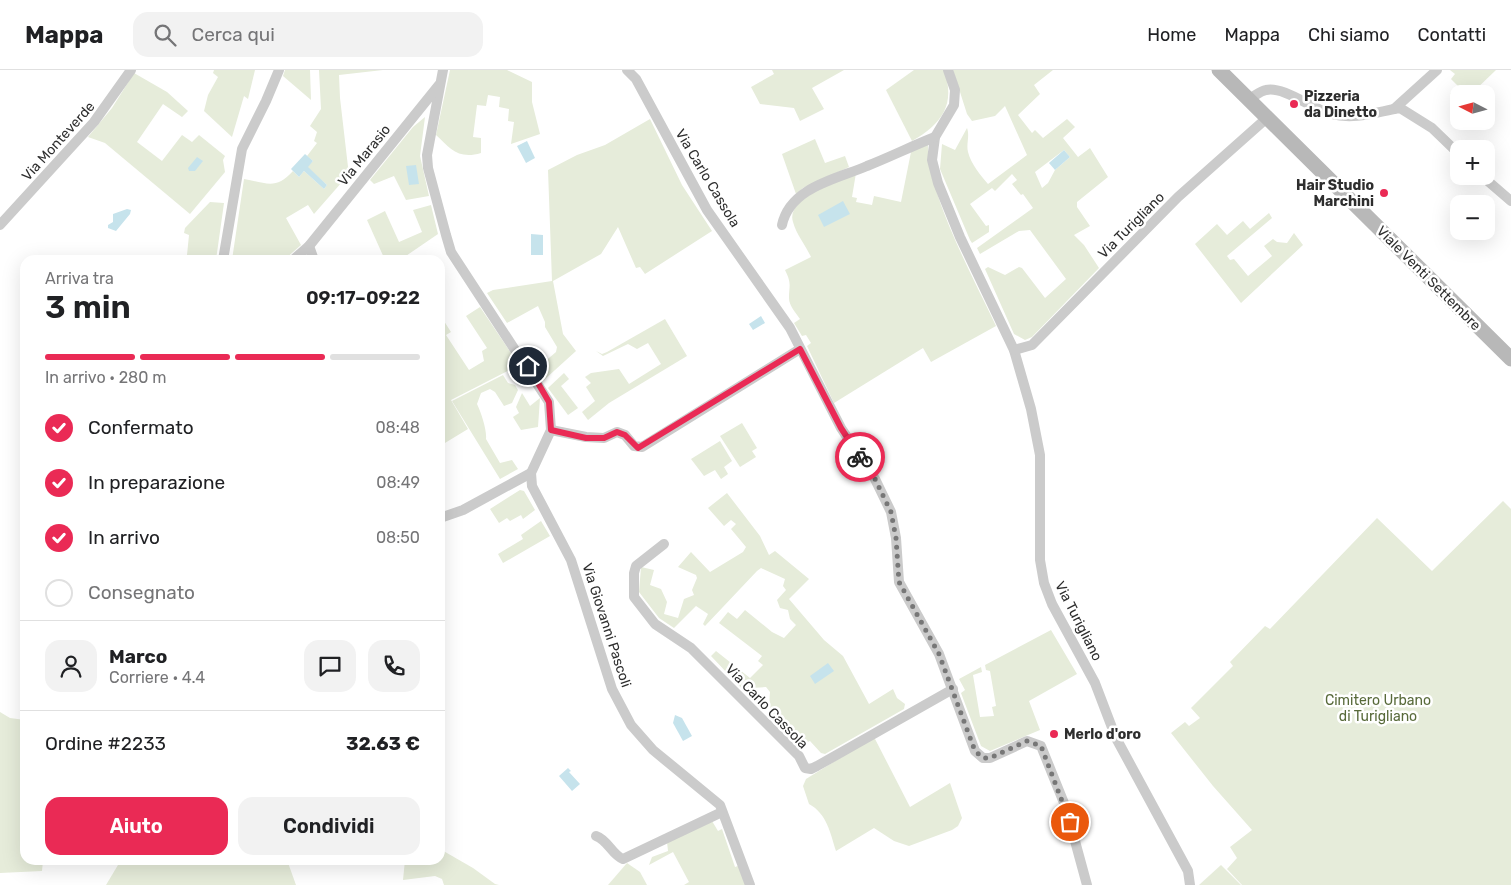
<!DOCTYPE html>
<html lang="it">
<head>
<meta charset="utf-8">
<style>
  :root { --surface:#fff; --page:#f2f2f2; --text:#202124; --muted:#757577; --line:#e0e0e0; --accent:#ea2a55 }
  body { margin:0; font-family:Rubik,sans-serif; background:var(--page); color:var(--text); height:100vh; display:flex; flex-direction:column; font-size:19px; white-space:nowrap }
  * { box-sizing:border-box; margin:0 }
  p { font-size:16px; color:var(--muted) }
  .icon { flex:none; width:28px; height:28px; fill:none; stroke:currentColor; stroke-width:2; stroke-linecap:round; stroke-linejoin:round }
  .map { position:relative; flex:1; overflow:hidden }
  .sheet { position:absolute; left:20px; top:185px; width:425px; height:610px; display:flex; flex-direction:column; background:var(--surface); border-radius:15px; box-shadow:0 5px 20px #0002 }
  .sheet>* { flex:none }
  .needle { width:32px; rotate:276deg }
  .controls { position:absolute; left:1450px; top:15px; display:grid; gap:10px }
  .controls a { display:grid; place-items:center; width:45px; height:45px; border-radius:10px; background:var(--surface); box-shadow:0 5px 20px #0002; font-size:25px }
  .pin { position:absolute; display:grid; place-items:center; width:42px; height:42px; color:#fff; margin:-21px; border:2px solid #fff; border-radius:50%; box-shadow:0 1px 5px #0007 }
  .courier { position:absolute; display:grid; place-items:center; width:50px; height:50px; margin:-25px; border:4px solid #ea2a55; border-radius:50%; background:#fff; color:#222; box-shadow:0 1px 6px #0007 }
  .headline em { font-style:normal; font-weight:600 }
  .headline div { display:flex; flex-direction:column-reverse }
  .headline { display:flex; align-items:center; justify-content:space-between; height:85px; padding:0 25px }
  h1 { font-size:32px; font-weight:600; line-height:38px }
  .bar { display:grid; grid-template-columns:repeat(4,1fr); gap:8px 5px; align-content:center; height:60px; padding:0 25px }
  .bar i { height:6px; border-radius:4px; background:var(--line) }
  .bar .selected { background:var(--accent) }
  .bar p { grid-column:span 4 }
  .line { display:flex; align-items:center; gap:12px; padding:0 25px; border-top:1px solid var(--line) }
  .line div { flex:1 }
  .round { display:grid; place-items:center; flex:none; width:52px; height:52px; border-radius:15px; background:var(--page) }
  ol { padding:0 25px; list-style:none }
  li { display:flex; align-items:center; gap:15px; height:55px }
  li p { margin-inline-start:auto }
  li .icon { padding:5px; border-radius:50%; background:var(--accent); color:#fff; stroke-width:4 }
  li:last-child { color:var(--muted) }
  li i { width:28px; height:28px; border:2px solid var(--line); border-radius:50% }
  .action { display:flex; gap:10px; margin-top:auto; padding:10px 25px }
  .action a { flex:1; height:58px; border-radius:15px; background:var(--accent); color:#fff; font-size:20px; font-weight:600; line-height:58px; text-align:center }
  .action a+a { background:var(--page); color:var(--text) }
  header { display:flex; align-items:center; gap:30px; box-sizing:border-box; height:70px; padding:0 25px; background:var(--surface); border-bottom:1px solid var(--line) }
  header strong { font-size:24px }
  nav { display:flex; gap:28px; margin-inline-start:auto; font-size:18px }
  .search { width:350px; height:45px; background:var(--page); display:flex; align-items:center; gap:12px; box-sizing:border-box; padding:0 18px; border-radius:15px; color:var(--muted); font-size:19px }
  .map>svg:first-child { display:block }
  .green { fill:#e6ecda; fill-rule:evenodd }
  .water { fill:#c6e3ec }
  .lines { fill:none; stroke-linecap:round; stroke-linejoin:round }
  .street { stroke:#cbcbcb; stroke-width:10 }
  .secondary { stroke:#b8b8b8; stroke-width:15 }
  .done { stroke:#777; stroke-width:5; stroke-dasharray:0 9 }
  .route { stroke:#ea2a55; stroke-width:6 }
  .poi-dot { fill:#ea2a55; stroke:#fff; stroke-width:2 }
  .labels { text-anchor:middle; stroke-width:5; stroke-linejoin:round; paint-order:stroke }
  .poi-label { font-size:14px; font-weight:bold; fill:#2e2e2e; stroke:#fff; text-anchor:start }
  .street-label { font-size:14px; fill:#2e2e2e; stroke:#fff }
  .park-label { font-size:14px; fill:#586a3a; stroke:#fff }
</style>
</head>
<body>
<header>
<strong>Mappa</strong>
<div class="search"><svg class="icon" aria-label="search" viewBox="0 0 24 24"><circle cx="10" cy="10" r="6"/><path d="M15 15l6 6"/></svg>Cerca qui</div>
<nav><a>Home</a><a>Mappa</a><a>Chi siamo</a><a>Contatti</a></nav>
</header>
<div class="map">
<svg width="1511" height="815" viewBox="0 0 1511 815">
  <rect width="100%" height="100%" fill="#fff"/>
  <!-- green -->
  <g class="green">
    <polygon points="214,0 255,0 248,29 244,26 232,67 204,41 208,25 218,7 213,3"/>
    <polygon points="285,0 310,0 311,30 283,6"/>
    <path d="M319,0H383L339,5L340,28L350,114L342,112L314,144L308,135L286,148L301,175L284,190H232L244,109C267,113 276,120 293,101L299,107L304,101L324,119L327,115L307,97L313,91L307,86L317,73L314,71L317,62L310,56L321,39Z"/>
    <path d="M450,0H507L532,12V32L540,64L511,74L514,52L508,51L509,39L499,37L500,27L488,25L486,36L477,35L473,67L481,68V83C458,90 450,78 436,65Z"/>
    <polygon points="772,0 844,0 812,18 824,39 800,51 794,38 760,34 751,17 774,4"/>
    <path d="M914,0H944C956,34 942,54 912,71L886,20Z"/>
    <path d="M953,0H1053L1034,15L1040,24L1018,45L1032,63L1035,60L1043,68L1067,49L1075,57L1063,68L1078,87L1090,78L1108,107L1077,132V137L1090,156L1074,165L1084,175L1099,198L1032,267L1025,270L1014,264L985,199L988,197L1005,205L1019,197L1022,198L1045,228L1066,209L1030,160L1019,161L980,184L977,178L1033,138L1023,124L1021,125L1012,114L1017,110L1012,104L995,121L992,118L970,134L986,156L989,155V162L972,173L970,170L940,99L942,74L955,80L967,58C970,66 966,74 968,82C971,94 981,106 988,114L1027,85L1005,36L995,46L972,51L967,44ZM1064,80L1070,87L1055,100L1048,113L1042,118L1035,102Z"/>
    <polygon points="1450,0 1496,0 1471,24 1459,24 1459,31 1450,24 1458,16 1451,9 1455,4"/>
    <polygon points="134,3 167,22 188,41 182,47 163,34 137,72 162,91 182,65 192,72 199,65 225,86 223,90 225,102 190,144 105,73 88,67 112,38"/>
    <polygon points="425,47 420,86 429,126 406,130 394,106 374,114 370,110 413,57"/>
    <polygon points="650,49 682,115 712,161 645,204 640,197 636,198 618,157 601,184 553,211 563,264 576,281 544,310 536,299 556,282 557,277 545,257 545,252 538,236 507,253 487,223 493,220 552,211 548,100 577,85 605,75"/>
    <polygon points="815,69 825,93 845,86 849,97 803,118 796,124 782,84"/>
    <path d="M928,74C926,121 975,211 996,256L931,292L923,278L834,333L807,276L811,273L806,265L802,266L794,253L800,249C796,243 789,236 789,228C789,215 792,214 785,200L811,187C806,176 796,164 793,152C785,128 840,110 856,103L852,127L857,128L856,132L872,135L874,126L901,132L911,82Z"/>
    <polygon points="210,132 224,133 216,190 180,190 180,187 187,185 189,165 184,163 185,158"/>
    <polygon points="431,135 438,164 400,190 385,190 367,150 385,141 399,172 422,162 413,140"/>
    <polygon points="1269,143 1272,148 1227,186 1230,190 1234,189 1248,206 1272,186 1264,176 1273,169 1277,172 1287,173 1294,163 1303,175 1241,233 1195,174 1217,154 1227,165 1243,151 1250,159"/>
    <polygon points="480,237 519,295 451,330 468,359 440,376 440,316 443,314 440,309 440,249 442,248 451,262 446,265 469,300 484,291 482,281 487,278 466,246"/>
    <polygon points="665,249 687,286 609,333 588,350 582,342 595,331 586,317 591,313 585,307 591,303 619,299 629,314 661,294 648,273 637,279 628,274 603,286 596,281 602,284 607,282"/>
    <polygon points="564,303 569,309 561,316 578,338 568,345 548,318"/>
    <path d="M503,305L508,313L515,315L518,320L512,333L504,336L495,322L490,319L481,323L477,334C481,342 487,360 486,369L500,393L512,390L518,399L500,409L452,331Z"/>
    <polygon points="522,323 530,336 540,328 538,357 521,360 513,347 519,343 516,337"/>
    <polygon points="742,353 757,378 752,381 756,387 740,397 720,366"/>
    <polygon points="720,371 732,391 724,397 728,404 721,409 715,400 704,406 691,389"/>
    <polygon points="520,420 524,421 535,440 523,449 521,445 510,451 507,448 499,453 490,439"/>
    <path d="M727,423L760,466L769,485L775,481L809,509L789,529L824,570L843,586L869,634L893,619L897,628L905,634L904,639L825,684L821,683L810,671L798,676C779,658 767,651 770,622L766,617L751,618L746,623L711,586L716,581L750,608L763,595L758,591L762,586L719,553L728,542L737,549L745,540L772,562L784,568L796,555L790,549L788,540L780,538L777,530L786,520L783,516L785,509L761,498L757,501L705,556L703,554L708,544L696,536L674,558L659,548L639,522L641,497L654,500L650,515L661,519L667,532L664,544L678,548L684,529L694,525L692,520L697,508L696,505L678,497L691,482L710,502L743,482L746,477L731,459L736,454L731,450L724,456L708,438Z"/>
    <polygon points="1503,431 1511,439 1511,815 1242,815 1227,799 1237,788 1230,777 1252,760 1213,716 1171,663 1185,652 1189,656 1200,648 1191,638 1233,596 1230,592 1265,556 1270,559 1377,448 1432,501"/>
    <polygon points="541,451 550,466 503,493 498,484 523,469 521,465"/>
    <polygon points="1051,560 1077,604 1029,631 1040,660 990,681 981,676 961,623 965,620 959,609 981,597 982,602 973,605 980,647 994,646 992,637 996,636 990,601 986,600 985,595"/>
    <polygon points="0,642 10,648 25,650 25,790 43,790 42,801 0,803"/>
    <path d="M874,667L910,737L950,713L962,748L958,756L952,760L909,776L894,771L874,758L836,781C830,762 827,744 809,734L803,716L806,709Z"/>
    <polygon points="712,751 718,761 722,759 735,797 738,796 746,815 684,815 689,812 673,782 649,795 652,787 668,781 667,772"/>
    <polygon points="440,779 473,798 495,814 499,815 444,815 442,809 435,806 403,810 405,790 440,790"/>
    <polygon points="121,790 287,790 296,815 106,815"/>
    <polygon points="627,793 640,802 647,815 608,815"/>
    <polygon points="1221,795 1241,815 1199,815"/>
  </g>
  <!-- water -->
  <g class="water">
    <polygon points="527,71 535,88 526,93 517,76"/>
    <polygon points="1064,80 1070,87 1055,100 1049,93"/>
    <polygon points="305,84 313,91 308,97 327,115 324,119 304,101 299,107 291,99"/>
    <polygon points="197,87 203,91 195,101 189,101 188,98"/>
    <polygon points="416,95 419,114 409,115 406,96"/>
    <polygon points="843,131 850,144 824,157 818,145"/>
    <polygon points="127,139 131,140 130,144 116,161 108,158 108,155 113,152 113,144"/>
    <polygon points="531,164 543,165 543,185 531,185"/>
    <polygon points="761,246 765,253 753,260 749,254"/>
    <polygon points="828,593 834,601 815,614 810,606"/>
    <polygon points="675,645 682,648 692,666 683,671 673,653"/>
    <polygon points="568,698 571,701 569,702 580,714 572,721 559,706"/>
  </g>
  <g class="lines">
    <!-- street -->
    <g class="street">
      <polyline points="443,0 427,85 428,98 446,165 451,182 549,332 551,360 531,403 532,416 571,490 612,619 631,655 653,680 720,735 750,815"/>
      <polyline points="627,0 636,9 707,140 790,258 841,358 875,409 891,442 896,468 899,512 939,584 975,681 983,688 990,688 1027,671 1041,676 1066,738 1087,815"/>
      <polyline points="948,0 955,20 954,35 935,67 932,90 938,113 960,167 1014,280 1031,339 1040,385 1040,490 1044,513 1052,534 1095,613 1116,668 1188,801 1190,815"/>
      <path d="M1249,29C1255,26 1260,21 1266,20C1284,16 1312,39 1331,44C1355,50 1376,42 1400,38L1432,58L1459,84"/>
      <polyline points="1394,39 1437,0"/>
      <polyline points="1482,106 1511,131"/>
      <polyline points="0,155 94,52 131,0"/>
      <path d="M782,155C790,117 837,109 867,96C890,87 912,76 935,67"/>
      <polyline points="309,176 314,190"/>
      <polyline points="223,190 242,79 266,31 279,0"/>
      <polyline points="293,190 309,176 439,15"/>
      <polyline points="1014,280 1032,275 1178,127 1268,47"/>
      <polyline points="551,360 586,367 604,368 617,362 625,365 634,376 642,377 800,279"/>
      <polyline points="440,448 463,440 531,403"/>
      <polyline points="664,474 636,496 634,503 634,527 655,554 691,578 799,686 805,698 811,699 817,696 953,619"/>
      <path d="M596,766C608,770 612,785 623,789L722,742"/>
    </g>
    <!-- secondary -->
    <polyline class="secondary" points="1219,0 1511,289"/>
  </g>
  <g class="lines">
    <!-- done -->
    <polyline class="done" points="860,387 875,409 891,442 896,468 899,512 939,584 975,681 983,688 990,688 1027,671 1041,676 1070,752"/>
    <!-- route -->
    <polyline class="route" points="528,296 549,332 551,360 586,368 604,368 617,362 625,365 638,378 800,279 841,358 860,387"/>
  </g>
  <!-- markers -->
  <g class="poi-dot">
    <circle cx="1294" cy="34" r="5"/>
    <circle cx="1384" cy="123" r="5"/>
    <circle cx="1054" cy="664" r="5"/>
  </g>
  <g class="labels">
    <!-- poi labels -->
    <g class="poi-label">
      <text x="1304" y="31">Pizzeria<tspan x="1304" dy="16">da Dinetto</tspan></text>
      <text x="1374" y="120" text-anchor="end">Hair Studio<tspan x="1374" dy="16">Marchini</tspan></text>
      <text x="1064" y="669">Merlo d'oro</text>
    </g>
    <!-- street labels -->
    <g class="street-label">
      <text transform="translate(58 71) rotate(-48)" y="5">Via Monteverde</text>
      <text transform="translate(364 85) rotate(-51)" y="5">Via Marasio</text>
      <text transform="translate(708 108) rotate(59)" y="5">Via Carlo Cassola</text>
      <text transform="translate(1131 155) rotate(-45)" y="5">Via Turigliano</text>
      <text transform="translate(1429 208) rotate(45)" y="5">Viale Venti Settembre</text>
      <text transform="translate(1079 551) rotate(63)" y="5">Via Turigliano</text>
      <text transform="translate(607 555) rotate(72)" y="5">Via Giovanni Pascoli</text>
      <text transform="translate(767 636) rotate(46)" y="5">Via Carlo Cassola</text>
    </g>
    <!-- park labels -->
    <g class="park-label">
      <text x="1378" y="635">Cimitero Urbano<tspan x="1378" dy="16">di Turigliano</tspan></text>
    </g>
  </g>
</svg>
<div class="controls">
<a><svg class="needle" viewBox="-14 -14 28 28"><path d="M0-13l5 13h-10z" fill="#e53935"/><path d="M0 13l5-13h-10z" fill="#757577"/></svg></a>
<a>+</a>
<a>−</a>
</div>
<div class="pin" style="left:1070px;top:752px;background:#ea580c"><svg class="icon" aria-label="bag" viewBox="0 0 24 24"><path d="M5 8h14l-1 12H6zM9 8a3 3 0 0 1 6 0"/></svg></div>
<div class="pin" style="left:528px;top:296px;background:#1f2937"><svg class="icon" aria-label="home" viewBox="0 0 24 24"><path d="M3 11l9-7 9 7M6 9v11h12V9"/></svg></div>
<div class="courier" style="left:860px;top:387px"><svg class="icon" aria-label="bike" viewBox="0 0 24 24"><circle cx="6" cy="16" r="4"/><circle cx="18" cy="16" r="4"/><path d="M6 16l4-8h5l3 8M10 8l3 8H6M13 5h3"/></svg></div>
<section class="sheet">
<div class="headline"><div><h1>3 min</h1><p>Arriva tra</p></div><em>09:17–09:22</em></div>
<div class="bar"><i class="selected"></i><i class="selected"></i><i class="selected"></i><i></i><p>In arrivo · 280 m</p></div>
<ol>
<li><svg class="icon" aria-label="check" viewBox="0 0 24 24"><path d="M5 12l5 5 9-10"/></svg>Confermato<p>08:48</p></li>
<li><svg class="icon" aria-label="check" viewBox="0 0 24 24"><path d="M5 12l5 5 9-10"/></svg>In preparazione<p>08:49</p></li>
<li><svg class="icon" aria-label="check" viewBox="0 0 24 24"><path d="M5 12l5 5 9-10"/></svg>In arrivo<p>08:50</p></li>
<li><i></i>Consegnato</li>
</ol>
<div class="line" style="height:90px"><a class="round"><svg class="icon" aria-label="person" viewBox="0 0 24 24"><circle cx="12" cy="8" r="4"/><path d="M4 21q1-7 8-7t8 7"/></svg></a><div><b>Marco</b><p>Corriere · 4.4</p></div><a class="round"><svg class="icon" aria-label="chat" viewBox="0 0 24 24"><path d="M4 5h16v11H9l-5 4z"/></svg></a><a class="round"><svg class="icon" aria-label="phone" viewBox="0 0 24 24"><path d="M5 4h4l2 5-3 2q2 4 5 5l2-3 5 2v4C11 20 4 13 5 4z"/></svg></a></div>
<div class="line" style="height:65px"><div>Ordine #2233</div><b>32.63 €</b></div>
<div class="action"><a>Aiuto</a><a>Condividi</a></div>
</section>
</div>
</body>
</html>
